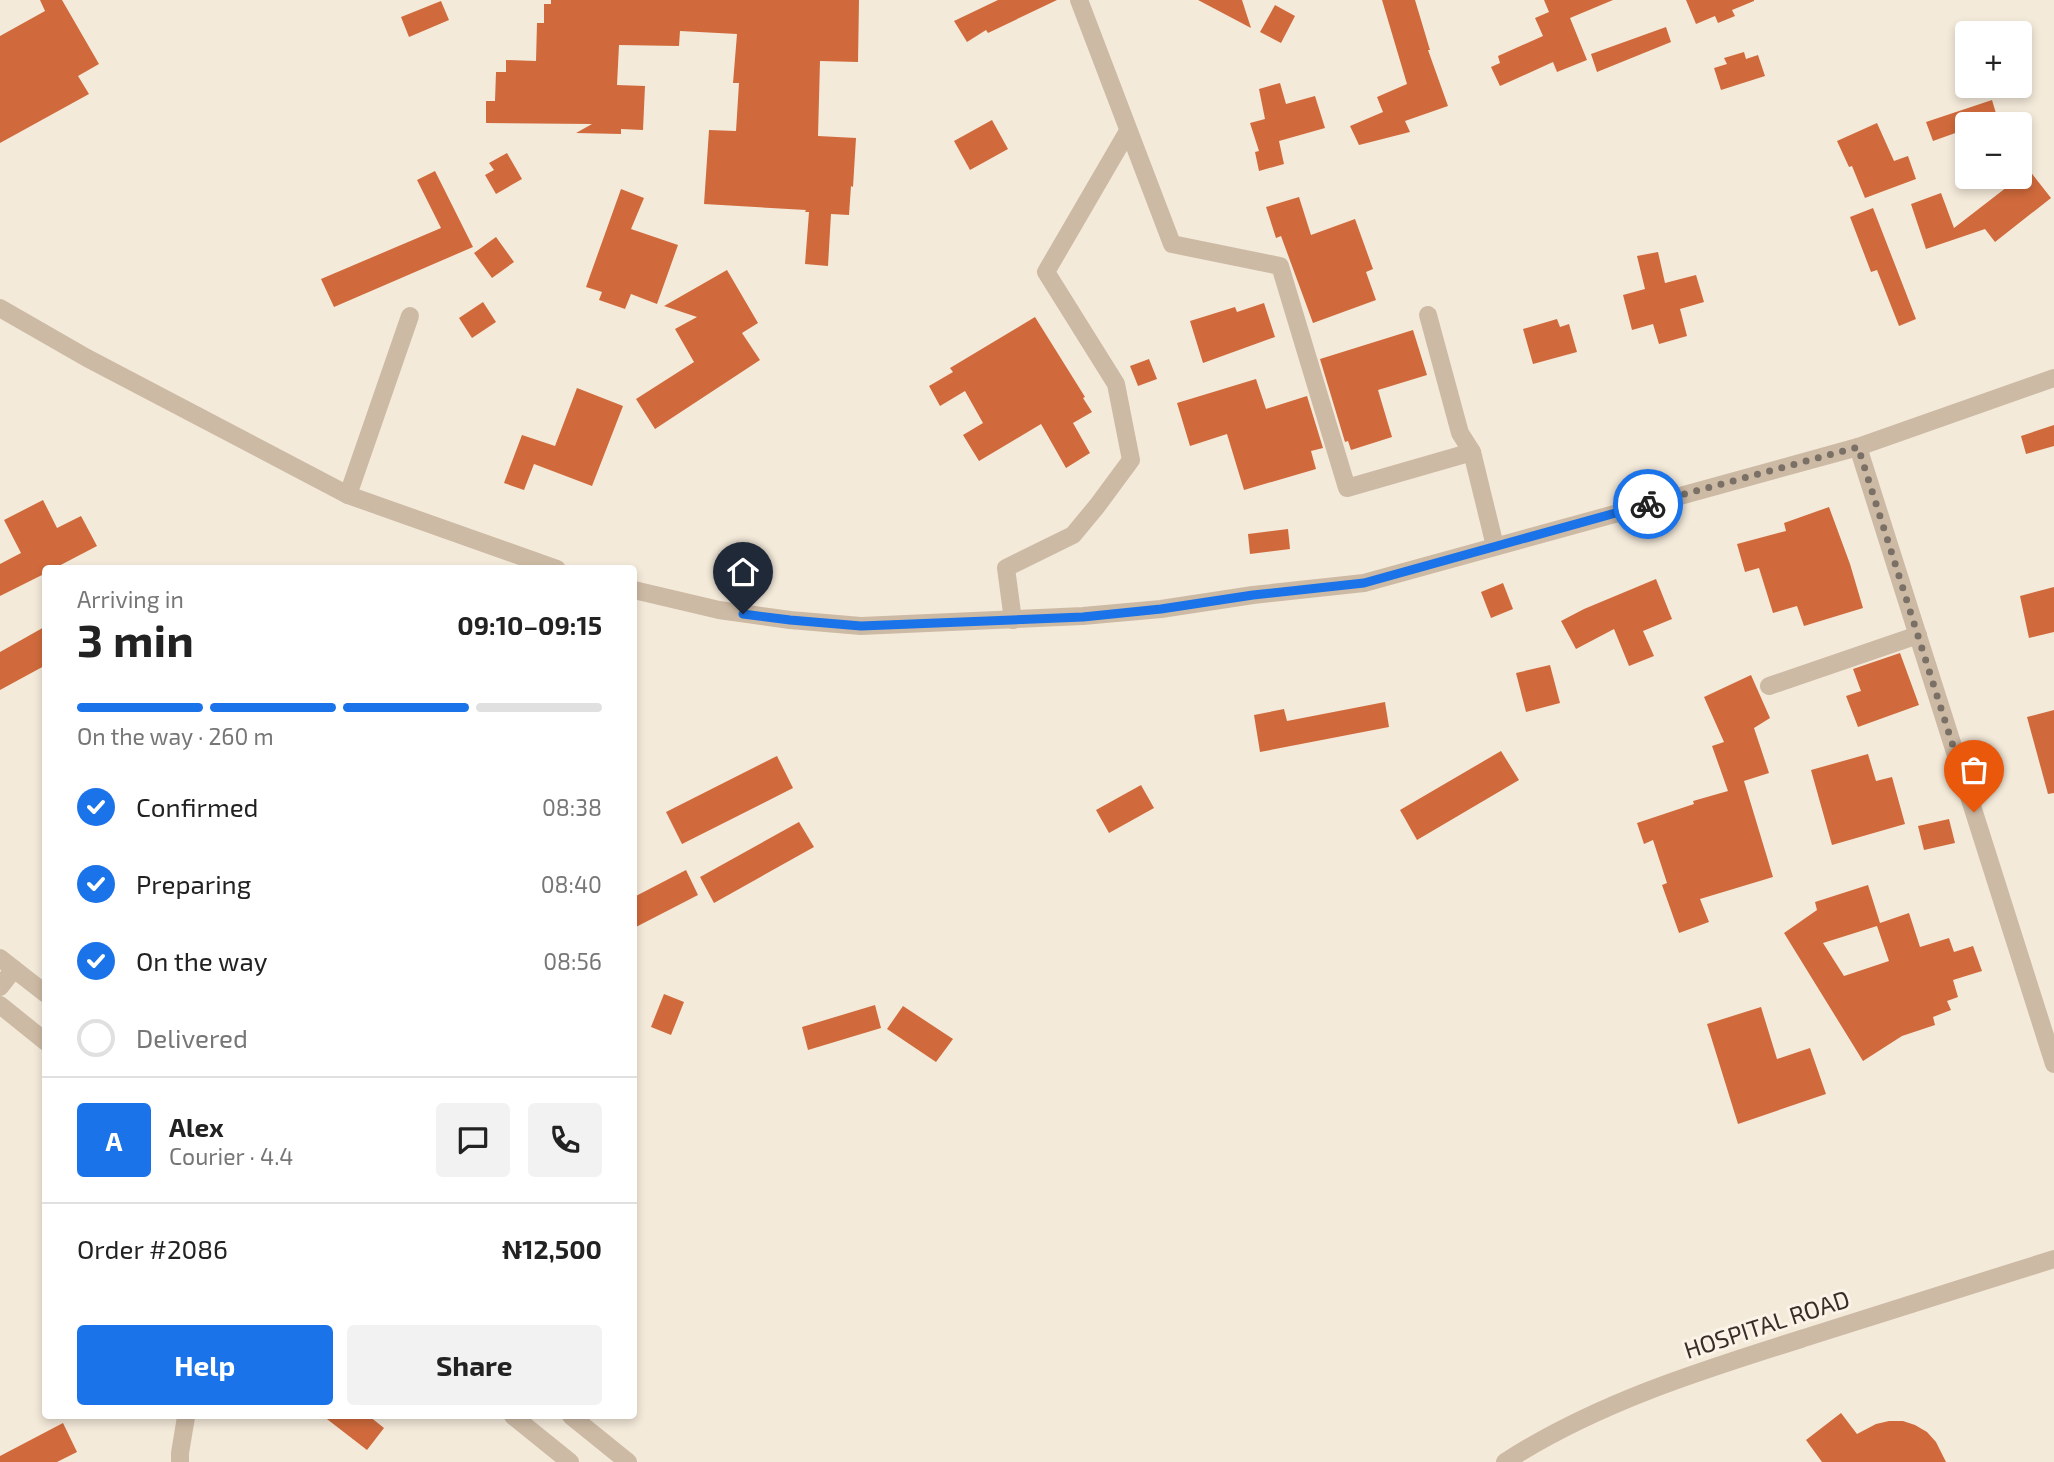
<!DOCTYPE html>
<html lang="en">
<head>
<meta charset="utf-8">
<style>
  :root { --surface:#fff; --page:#f2f2f2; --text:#222; --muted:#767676; --line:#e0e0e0; --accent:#1a73e8 }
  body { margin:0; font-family:"Exo 2",sans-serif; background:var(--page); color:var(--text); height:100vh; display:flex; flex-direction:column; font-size:26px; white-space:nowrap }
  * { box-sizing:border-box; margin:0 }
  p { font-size:23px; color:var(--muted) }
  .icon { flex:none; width:38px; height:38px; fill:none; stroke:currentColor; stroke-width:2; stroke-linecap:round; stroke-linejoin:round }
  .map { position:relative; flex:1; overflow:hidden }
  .panel { position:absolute; left:42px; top:565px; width:595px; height:854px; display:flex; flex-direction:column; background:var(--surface); border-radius:7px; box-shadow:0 4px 10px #0003 }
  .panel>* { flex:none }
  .controls { position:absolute; left:1955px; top:21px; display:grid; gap:14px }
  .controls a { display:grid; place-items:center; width:77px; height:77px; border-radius:7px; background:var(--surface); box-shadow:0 4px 10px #0003; font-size:35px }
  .pin { position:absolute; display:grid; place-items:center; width:60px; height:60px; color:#fff; margin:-72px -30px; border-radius:50% 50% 50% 0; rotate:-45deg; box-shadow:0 0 7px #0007 }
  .pin .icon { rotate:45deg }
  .courier { position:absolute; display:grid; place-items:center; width:70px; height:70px; margin:-35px; border:5px solid #1a73e8; border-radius:50%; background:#fff; color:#222; box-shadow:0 2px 9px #0007 }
  .overview em { font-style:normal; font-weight:700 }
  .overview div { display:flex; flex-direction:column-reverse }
  .overview { display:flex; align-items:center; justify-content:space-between; height:119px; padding:0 35px }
  h1 { font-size:46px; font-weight:700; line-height:52px }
  .bar { display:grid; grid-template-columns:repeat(4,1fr); gap:10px 7px; align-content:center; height:84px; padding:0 35px }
  .bar i { height:9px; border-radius:5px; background:var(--line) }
  .bar .selected { background:var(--accent) }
  .bar p { grid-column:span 4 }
  .line { display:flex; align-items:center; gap:18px; padding:0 35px; border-top:2px solid var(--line) }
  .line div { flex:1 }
  .round { display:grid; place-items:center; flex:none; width:74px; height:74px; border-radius:7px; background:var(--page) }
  ol { padding:0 35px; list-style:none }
  li { display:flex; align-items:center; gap:21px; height:77px }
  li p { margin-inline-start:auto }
  li .icon { padding:7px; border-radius:50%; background:var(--accent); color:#fff; stroke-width:4 }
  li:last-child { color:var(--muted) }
  li i { width:38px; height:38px; border:4px solid var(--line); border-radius:50% }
  .button { display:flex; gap:14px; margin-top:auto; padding:14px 35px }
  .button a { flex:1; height:80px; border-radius:7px; background:var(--accent); color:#fff; font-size:28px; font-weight:700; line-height:80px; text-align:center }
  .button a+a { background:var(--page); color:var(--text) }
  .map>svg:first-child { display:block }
  .building { fill:#d06a3c; fill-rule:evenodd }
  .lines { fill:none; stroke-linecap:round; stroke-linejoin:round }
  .minor { stroke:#cdbaa5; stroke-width:18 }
  .done { stroke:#7a7066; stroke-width:7; stroke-dasharray:0 12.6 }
  .route { stroke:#1a73e8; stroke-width:9 }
  .labels { text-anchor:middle; stroke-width:6; stroke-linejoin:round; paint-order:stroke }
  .street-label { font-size:24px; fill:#382e27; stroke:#fbf3e7 }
</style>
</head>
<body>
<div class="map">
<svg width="2054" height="1462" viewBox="0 0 2054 1462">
  <rect width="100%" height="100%" fill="#f4eada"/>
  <!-- building -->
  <g class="building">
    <polygon points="40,0 62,0 99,64 78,76 89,94 0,143 0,36 45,11"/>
    <polygon points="551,0 859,0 858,62 820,61 818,136 856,138 853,187 851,186 849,215 831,214 828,266 805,264 809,212 805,212 806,210 704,204 709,130 736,131 739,83 733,83 737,34 680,31 679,46 619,45 617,85 645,86 643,130 621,129 621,134 576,133 592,124 486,123 486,101 495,101 496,72 506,72 506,60 536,61 537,23 544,23 544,4 551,4"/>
    <polygon points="998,0 1057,0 988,33 986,30 967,42 954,21"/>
    <polygon points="1198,0 1242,0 1251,28"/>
    <polygon points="1382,0 1415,0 1430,50 1428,50 1448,106 1405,121 1410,132 1359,145 1350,126 1383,112 1377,97 1407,84"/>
    <polygon points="1544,0 1613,0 1570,18 1587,60 1557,72 1553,62 1500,86 1491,67 1500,63 1498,56 1543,36 1535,18 1549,12"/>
    <polygon points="1686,0 1754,0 1754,1 1732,10 1735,16 1718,23 1715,16 1696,24"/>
    <polygon points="441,1 449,20 409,37 401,17"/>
    <polygon points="1275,5 1295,16 1281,43 1260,32"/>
    <polygon points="1666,27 1671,42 1597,72 1591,54"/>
    <polygon points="1744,52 1746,59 1758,55 1765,76 1721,90 1714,68 1727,64 1724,58"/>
    <polygon points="1280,83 1286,104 1315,96 1325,128 1279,141 1284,164 1259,171 1255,152 1259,151 1250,123 1265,119 1259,89"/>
    <polygon points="1992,100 1998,120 1983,124 1958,124 1961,131 1933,141 1926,122"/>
    <polygon points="992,120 1008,149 970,170 954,141"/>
    <polygon points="1877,123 1894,161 1908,156 1916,179 1865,198 1852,166 1849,167 1837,141"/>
    <polygon points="507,153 522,179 496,194 485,175 494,170 489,163"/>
    <polygon points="2029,170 2051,198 1995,242 1985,229 1926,249 1911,204 1941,193 1954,228"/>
    <polygon points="435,171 473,247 334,307 321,279 441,228 417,180"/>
    <polygon points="621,189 644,198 631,229 678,245 657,304 631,294 625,309 599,300 602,292 586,287"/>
    <polygon points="1299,197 1311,235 1355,219 1373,269 1366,272 1376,300 1313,323 1281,236 1276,238 1266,207"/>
    <polygon points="1873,208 1916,319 1899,326 1877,270 1871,272 1850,217"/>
    <polygon points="496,237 514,262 492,278 474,253"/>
    <polygon points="1658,252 1665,283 1696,275 1704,302 1680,309 1687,336 1659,344 1653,324 1632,330 1623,295 1645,289 1637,256"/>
    <polygon points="727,270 758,323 742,333 760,360 655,429 636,399 694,362 675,329 697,317 664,306"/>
    <polygon points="483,302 496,322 472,338 459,318"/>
    <polygon points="1264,303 1275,337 1203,363 1190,321 1235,307 1237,312"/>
    <polygon points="1035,317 1085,397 1083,398 1092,412 1073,423 1090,453 1066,468 1041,424 979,461 963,435 983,423 965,391 940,406 929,386 953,372 950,368"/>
    <polygon points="1557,319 1560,327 1569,324 1577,352 1533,364 1523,329"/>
    <polygon points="1413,330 1427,375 1378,390 1392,437 1351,450 1348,441 1345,442 1320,359"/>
    <polygon points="1149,359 1157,379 1138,386 1130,366"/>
    <polygon points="1256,379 1266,409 1307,396 1323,448 1311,451 1316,469 1244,490 1227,434 1190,446 1177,403"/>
    <polygon points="577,388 623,406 592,486 534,464 524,490 504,483 522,435 555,446"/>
    <polygon points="2054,425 2054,446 2026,454 2021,436"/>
    <polygon points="43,500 57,528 81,516 97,546 53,569 46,569 46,573 0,596 0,564 21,553 4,520"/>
    <polygon points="1829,507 1850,564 1863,608 1804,626 1797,606 1773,613 1759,568 1745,572 1737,544 1786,531 1784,523"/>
    <polygon points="1288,529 1290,549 1250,554 1248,534"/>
    <polygon points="1656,579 1672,619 1643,631 1654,656 1629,666 1614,629 1576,649 1561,621 1584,609"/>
    <polygon points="1503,583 1513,609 1491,618 1481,592"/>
    <polygon points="2054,587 2054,632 2029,638 2020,596"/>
    <polygon points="46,626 46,665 0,690 0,652"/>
    <polygon points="1900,653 1919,705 1858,727 1846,696 1861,691 1853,669"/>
    <polygon points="1550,665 1560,703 1526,712 1516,673"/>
    <polygon points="1751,675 1770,718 1754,728 1769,773 1744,781 1773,877 1700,899 1709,922 1679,933 1662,885 1667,883 1653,840 1644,844 1637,823 1694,804 1693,801 1728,791 1712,746 1724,742 1704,697"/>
    <polygon points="1385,702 1389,727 1260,752 1254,715 1284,709 1287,721"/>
    <polygon points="2054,710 2054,793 2048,794 2027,717"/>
    <polygon points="1501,751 1519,780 1417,840 1400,810"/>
    <polygon points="1868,754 1876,781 1892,777 1905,824 1832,845 1811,770"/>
    <polygon points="777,756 793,788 682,844 666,812"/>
    <polygon points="1141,785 1154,808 1109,833 1096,810"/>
    <polygon points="1949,819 1955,843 1924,850 1918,826"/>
    <polygon points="799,822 814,847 714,903 700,877"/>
    <polygon points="686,870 698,895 634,928 634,897"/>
    <path d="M1868,885L1880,923L1909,913L1920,947L1949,938L1954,952L1973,946L1982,971L1953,980L1958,997L1947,1001L1951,1010L1933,1017L1935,1025L1902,1036L1863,1061L1784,933L1817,910L1815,902ZM1877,926L1889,961L1844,976L1823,943Z"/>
    <polygon points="664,994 684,1002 671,1035 651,1027"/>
    <polygon points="875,1005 881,1028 808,1050 802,1027"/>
    <polygon points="903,1006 953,1039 936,1062 887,1029"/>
    <polygon points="1761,1007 1777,1059 1810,1048 1826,1094 1738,1124 1707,1024"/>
    <polygon points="1841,1413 1857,1434 1876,1424 1889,1421 1903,1421 1915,1425 1927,1432 1936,1442 1946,1462 1822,1462 1806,1440"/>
    <polygon points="323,1416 369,1416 384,1428 367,1450"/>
    <polygon points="63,1423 77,1452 57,1462 0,1462 0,1456"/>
  </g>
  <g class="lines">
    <!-- minor -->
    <g class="minor">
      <polyline points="1079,0 1172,244 1280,266 1347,488 1472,452 1495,546"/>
      <polyline points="0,308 87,358 348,495 557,569"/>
      <polyline points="1428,315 1460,433 1472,452"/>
      <polyline points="1858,447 2054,1064"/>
      <polyline points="348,495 410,316"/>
      <polyline points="634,590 719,610 790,620 861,626 1083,616 1161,609 1253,595 1364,583 1858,447 2054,378"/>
      <polyline points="1013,620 1006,568 1073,535 1097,506 1131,460 1116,384 1046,272 1128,131"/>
      <polyline points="1769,686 1918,635"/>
      <polyline points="0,958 46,994"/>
      <polyline points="0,987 14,969"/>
      <polyline points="0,1005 46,1042"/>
      <polyline points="513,1416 570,1462"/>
      <polyline points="571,1416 628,1462"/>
      <polyline points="180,1462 180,1453 186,1417"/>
      <path d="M1505,1462C1596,1403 1702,1370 1804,1338C1888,1311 1971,1285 2054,1259"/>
    </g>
  </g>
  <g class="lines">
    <!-- done -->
    <polyline class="done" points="1648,504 1858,447 1974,812"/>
    <!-- route -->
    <polyline class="route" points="743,614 790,620 861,626 1083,617 1161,609 1253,595 1364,583 1648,504"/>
  </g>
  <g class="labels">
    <!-- street labels -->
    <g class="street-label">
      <text transform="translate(1767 1325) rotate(-18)" y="8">HOSPITAL ROAD</text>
    </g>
  </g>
</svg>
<div class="controls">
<a>+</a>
<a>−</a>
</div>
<div class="pin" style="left:1974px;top:812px;background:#ea580c"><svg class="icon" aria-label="bag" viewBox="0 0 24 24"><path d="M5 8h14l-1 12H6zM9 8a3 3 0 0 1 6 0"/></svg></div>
<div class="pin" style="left:743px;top:614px;background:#1f2937"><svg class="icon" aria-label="home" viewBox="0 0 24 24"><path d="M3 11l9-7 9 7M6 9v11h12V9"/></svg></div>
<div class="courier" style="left:1648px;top:504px"><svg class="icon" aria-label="bike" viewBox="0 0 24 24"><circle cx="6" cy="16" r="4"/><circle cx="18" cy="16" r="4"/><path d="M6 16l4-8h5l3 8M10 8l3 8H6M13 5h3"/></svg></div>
<section class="panel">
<div class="overview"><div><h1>3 min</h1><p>Arriving in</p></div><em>09:10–09:15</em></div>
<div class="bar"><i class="selected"></i><i class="selected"></i><i class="selected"></i><i></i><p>On the way · 260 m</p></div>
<ol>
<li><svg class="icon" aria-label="check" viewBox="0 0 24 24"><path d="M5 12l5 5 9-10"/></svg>Confirmed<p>08:38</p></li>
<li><svg class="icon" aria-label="check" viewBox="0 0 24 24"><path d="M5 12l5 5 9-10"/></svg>Preparing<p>08:40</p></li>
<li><svg class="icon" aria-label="check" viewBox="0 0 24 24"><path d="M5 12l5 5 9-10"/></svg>On the way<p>08:56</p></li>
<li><i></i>Delivered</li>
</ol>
<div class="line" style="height:126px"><b class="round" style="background:var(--accent);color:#fff">A</b><div><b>Alex</b><p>Courier · 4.4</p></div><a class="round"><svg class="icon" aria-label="chat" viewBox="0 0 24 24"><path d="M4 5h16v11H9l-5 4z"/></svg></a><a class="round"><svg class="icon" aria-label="phone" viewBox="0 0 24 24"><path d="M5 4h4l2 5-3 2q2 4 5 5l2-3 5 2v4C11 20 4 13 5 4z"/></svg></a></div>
<div class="line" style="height:91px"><div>Order #2086</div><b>₦12,500</b></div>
<div class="button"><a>Help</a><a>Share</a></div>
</section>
</div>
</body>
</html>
